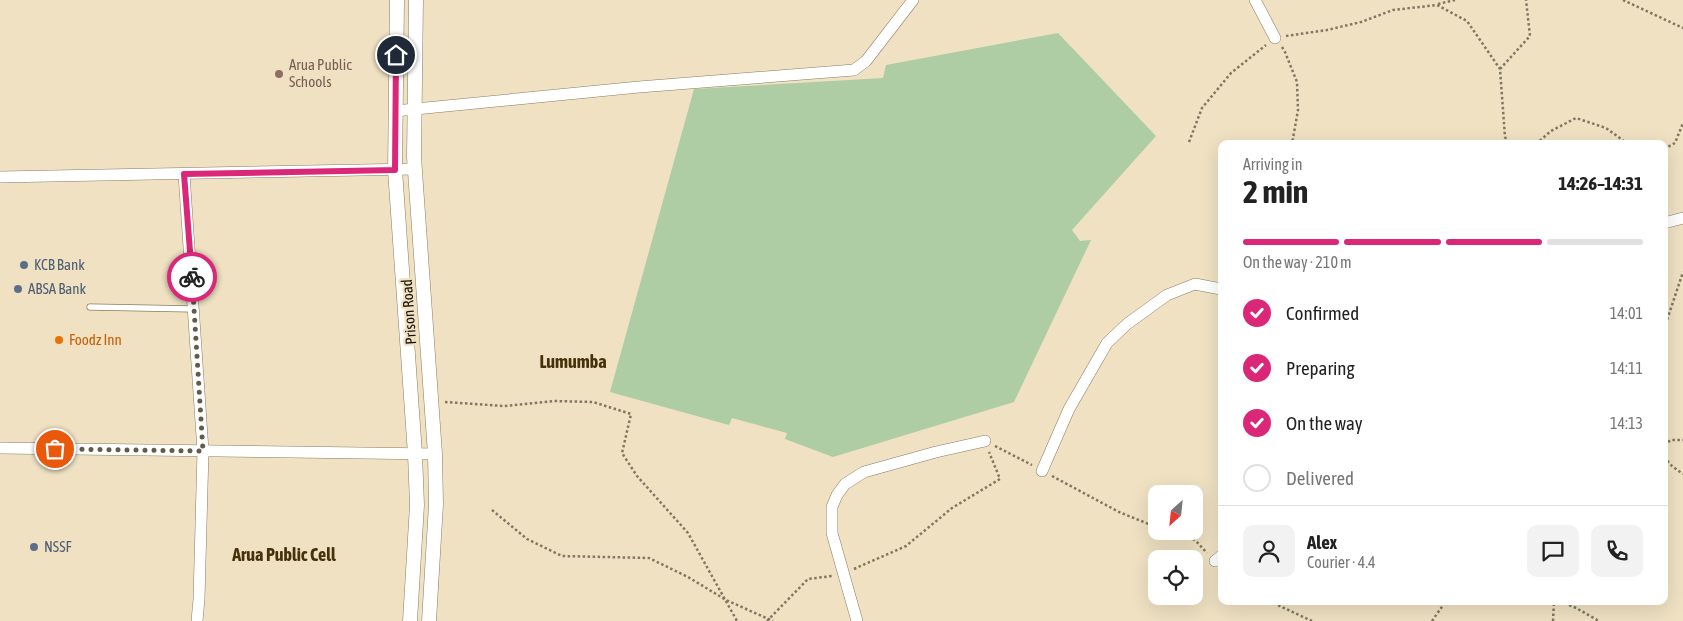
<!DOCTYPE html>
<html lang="en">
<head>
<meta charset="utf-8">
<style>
  :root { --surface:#fff; --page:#f2f2f2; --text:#222; --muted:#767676; --line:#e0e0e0; --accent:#db2777 }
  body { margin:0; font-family:"Asap Condensed",sans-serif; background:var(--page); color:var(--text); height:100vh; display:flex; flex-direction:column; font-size:19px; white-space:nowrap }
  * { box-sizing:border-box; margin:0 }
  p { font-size:16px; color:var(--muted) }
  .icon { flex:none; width:28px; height:28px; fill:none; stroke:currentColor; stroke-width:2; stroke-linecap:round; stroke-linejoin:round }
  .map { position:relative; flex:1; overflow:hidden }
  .panel { position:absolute; left:1218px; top:140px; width:450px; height:465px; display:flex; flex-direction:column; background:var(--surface); border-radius:10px; box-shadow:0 5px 20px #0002 }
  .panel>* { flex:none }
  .needle { width:32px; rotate:207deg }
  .fabs { position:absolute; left:1148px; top:485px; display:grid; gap:10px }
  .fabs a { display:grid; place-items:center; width:55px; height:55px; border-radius:10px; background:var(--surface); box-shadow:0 5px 20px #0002; font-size:25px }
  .pin { position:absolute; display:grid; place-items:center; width:42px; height:42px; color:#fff; margin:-21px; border:2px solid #fff; border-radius:50%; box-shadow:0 1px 5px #0007 }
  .courier { position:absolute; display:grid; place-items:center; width:50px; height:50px; margin:-25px; border:4px solid #db2777; border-radius:50%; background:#fff; color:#222; box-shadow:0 1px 6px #0007 }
  .overview em { font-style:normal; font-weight:700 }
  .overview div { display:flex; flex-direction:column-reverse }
  .overview { display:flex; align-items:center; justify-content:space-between; height:85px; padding:0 25px }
  h1 { font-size:32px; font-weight:700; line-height:38px }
  .bar { display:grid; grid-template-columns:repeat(4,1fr); gap:8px 5px; align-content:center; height:60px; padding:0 25px }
  .bar i { height:6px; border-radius:4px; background:var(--line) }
  .bar .selected { background:var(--accent) }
  .bar p { grid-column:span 4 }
  .line { display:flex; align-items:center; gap:12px; padding:0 25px; border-top:1px solid var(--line) }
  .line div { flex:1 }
  .round { display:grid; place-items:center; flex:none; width:52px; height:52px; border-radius:10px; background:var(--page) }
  ol { padding:0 25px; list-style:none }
  li { display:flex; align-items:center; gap:15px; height:55px }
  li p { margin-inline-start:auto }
  li .icon { padding:5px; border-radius:50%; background:var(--accent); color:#fff; stroke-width:4 }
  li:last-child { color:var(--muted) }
  li i { width:28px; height:28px; border:2px solid var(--line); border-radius:50% }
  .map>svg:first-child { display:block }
  .green { fill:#aecda4 }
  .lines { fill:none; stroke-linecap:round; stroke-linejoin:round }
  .service-casing { stroke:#8a7d61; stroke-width:7 }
  .minor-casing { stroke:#8a7d61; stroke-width:12 }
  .tertiary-casing { stroke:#8a7d61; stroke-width:15 }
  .path { stroke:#807762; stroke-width:2.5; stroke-dasharray:2.5 2.5; stroke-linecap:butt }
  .service { stroke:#fff; stroke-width:5.5 }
  .minor { stroke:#fff; stroke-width:11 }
  .tertiary { stroke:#fff; stroke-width:14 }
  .done { stroke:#635b49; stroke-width:5; stroke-dasharray:0 9 }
  .route { stroke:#db2777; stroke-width:6 }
  .education-dot { fill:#8d6e63; stroke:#efe1c2; stroke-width:2 }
  .service-dot { fill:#5c6f8a; stroke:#efe1c2; stroke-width:2 }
  .food-dot { fill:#e8710a; stroke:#efe1c2; stroke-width:2 }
  .labels { text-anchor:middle; stroke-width:4.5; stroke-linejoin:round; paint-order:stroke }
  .education-label { font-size:15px; fill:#785e54; stroke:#efe1c2; text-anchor:start }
  .service-label { font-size:15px; fill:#4e5e75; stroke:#efe1c2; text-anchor:start }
  .street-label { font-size:15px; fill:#181308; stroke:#efe1c2 }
  .food-label { font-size:15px; fill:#c56008; stroke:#efe1c2; text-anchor:start }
  .quarter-label { font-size:18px; font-weight:bold; fill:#45320b; stroke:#efe1c2 }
</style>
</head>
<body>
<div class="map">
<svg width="1683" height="621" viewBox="0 0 1683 621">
  <rect width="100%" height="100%" fill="#efe1c2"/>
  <!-- green -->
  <polygon class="green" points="1058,33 1156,136 1072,230 1080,241 1091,240 1014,402 833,457 785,439 787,433 732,418 729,425 610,392 694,89 883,78 886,65"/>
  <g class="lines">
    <!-- service casing -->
    <g class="service-casing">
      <polyline id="service" points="90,307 194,309"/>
    </g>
    <!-- minor casing -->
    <g class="minor-casing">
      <g id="minor">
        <polyline points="1255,0 1275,38"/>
        <polyline points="395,111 639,87 854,70 866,61 913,0"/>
        <polyline points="184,174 203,451 199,599 197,621"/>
        <polyline points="0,177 415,169"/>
        <polyline points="1664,223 1683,218"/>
        <polyline points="0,448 435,454"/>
        <polyline points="1042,471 1069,409 1107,343 1127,324 1167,295 1195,284 1221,289"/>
        <polyline points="1215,561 1221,556"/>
        <polyline points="857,621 832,533 832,507 837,495 845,484 864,472 936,452 985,441"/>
      </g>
    </g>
    <!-- tertiary casing -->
    <g class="tertiary-casing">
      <g id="tertiary">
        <polyline points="397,0 395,170 415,454 417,505 410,621"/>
        <polyline points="416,0 414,157 435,454 436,504 429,621"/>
      </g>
    </g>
    <!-- path -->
    <g class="path">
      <polyline points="1623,0 1683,28"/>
      <polyline points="1438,4 1455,0"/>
      <polyline points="1286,36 1327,30 1361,22 1393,10 1437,5 1467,21 1500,69 1505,137 1509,144"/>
      <polyline points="1282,47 1285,52 1297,82 1298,110 1292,144"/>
      <polyline points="1500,69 1530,36 1526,0"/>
      <polyline points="1189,142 1202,108 1231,73 1266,45"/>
      <polyline points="1536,144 1551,131 1576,118 1606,128 1628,144"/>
      <polyline points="1664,149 1675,143 1683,123"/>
      <polyline points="1664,329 1683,272"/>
      <polyline points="445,402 504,406 554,401 593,402 631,414 622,453 637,476 688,533 737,621"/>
      <polyline points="1664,445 1671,440 1683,440"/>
      <polyline points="995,446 1032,465"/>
      <polyline points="1664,457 1672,466 1683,474"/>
      <polyline points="1052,476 1119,512 1156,527"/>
      <polyline points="492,510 527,539 562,556 649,558 688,577 726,600 773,621"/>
      <polyline points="1169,531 1195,540 1207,553"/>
      <polyline points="854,569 906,546 952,508 1000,479 989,452"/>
      <polyline points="1269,601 1312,621"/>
      <polyline points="1560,601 1576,608 1599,621"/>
      <polyline points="767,621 808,579 832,576"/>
      <polyline points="1432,621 1446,601"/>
      <polyline points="1553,621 1554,601"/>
    </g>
    <!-- service -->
    <use href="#service" class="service"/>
    <!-- minor -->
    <use href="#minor" class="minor"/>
    <!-- tertiary -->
    <use href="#tertiary" class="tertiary"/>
  </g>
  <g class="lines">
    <!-- done -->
    <polyline class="done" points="55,449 203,451 192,277"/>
    <!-- route -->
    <polyline class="route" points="192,277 184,174 395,170 396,55"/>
  </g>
  <!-- markers -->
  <circle class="education-dot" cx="279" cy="74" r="5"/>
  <g class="service-dot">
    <circle cx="24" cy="265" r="5"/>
    <circle cx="18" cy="289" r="5"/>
    <circle cx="34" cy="547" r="5"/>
  </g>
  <circle class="food-dot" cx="59" cy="340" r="5"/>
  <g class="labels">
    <!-- education labels -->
    <g class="education-label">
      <text x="289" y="70">Arua Public<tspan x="289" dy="17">Schools</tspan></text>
    </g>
    <!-- service labels -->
    <g class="service-label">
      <text x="34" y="270">KCB Bank</text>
      <text x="28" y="294">ABSA Bank</text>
      <text x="44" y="552">NSSF</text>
    </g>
    <!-- street labels -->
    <g class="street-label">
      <text transform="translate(409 312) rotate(-94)" y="5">Prison Road</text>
    </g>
    <!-- food labels -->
    <g class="food-label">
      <text x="69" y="345">Foodz Inn</text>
    </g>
    <!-- quarter labels -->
    <g class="quarter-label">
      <text x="573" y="368">Lumumba</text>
      <text x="284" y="561">Arua Public Cell</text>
    </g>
  </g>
</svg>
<div class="fabs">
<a><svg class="needle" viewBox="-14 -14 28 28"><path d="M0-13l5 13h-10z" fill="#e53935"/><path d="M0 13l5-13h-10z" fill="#767676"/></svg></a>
<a><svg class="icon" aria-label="locate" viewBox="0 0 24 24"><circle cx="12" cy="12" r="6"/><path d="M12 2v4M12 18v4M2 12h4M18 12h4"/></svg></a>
</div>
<div class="pin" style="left:55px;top:449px;background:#ea580c"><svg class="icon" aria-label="bag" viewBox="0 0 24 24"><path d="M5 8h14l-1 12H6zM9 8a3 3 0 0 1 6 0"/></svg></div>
<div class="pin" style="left:396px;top:55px;background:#1f2937"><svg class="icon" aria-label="home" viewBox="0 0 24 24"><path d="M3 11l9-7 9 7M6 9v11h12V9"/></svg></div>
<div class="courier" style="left:192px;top:277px"><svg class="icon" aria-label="bike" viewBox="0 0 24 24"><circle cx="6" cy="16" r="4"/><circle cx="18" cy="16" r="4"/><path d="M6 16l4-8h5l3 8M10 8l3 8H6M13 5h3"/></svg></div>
<section class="panel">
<div class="overview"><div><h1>2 min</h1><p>Arriving in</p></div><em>14:26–14:31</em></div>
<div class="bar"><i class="selected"></i><i class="selected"></i><i class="selected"></i><i></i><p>On the way · 210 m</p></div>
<ol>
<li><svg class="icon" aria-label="check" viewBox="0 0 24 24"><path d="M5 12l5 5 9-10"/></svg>Confirmed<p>14:01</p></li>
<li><svg class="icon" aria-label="check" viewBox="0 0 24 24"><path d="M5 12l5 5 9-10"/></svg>Preparing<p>14:11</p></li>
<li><svg class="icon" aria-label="check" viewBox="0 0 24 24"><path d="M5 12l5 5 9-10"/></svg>On the way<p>14:13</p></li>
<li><i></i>Delivered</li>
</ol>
<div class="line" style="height:90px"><a class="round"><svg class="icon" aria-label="person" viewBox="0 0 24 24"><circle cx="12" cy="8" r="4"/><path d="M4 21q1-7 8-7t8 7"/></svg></a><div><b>Alex</b><p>Courier · 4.4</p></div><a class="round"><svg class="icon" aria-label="chat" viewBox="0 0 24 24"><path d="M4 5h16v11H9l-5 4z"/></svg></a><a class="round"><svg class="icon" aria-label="phone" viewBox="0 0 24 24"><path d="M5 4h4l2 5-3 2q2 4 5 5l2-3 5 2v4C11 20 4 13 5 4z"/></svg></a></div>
</section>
</div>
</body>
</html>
